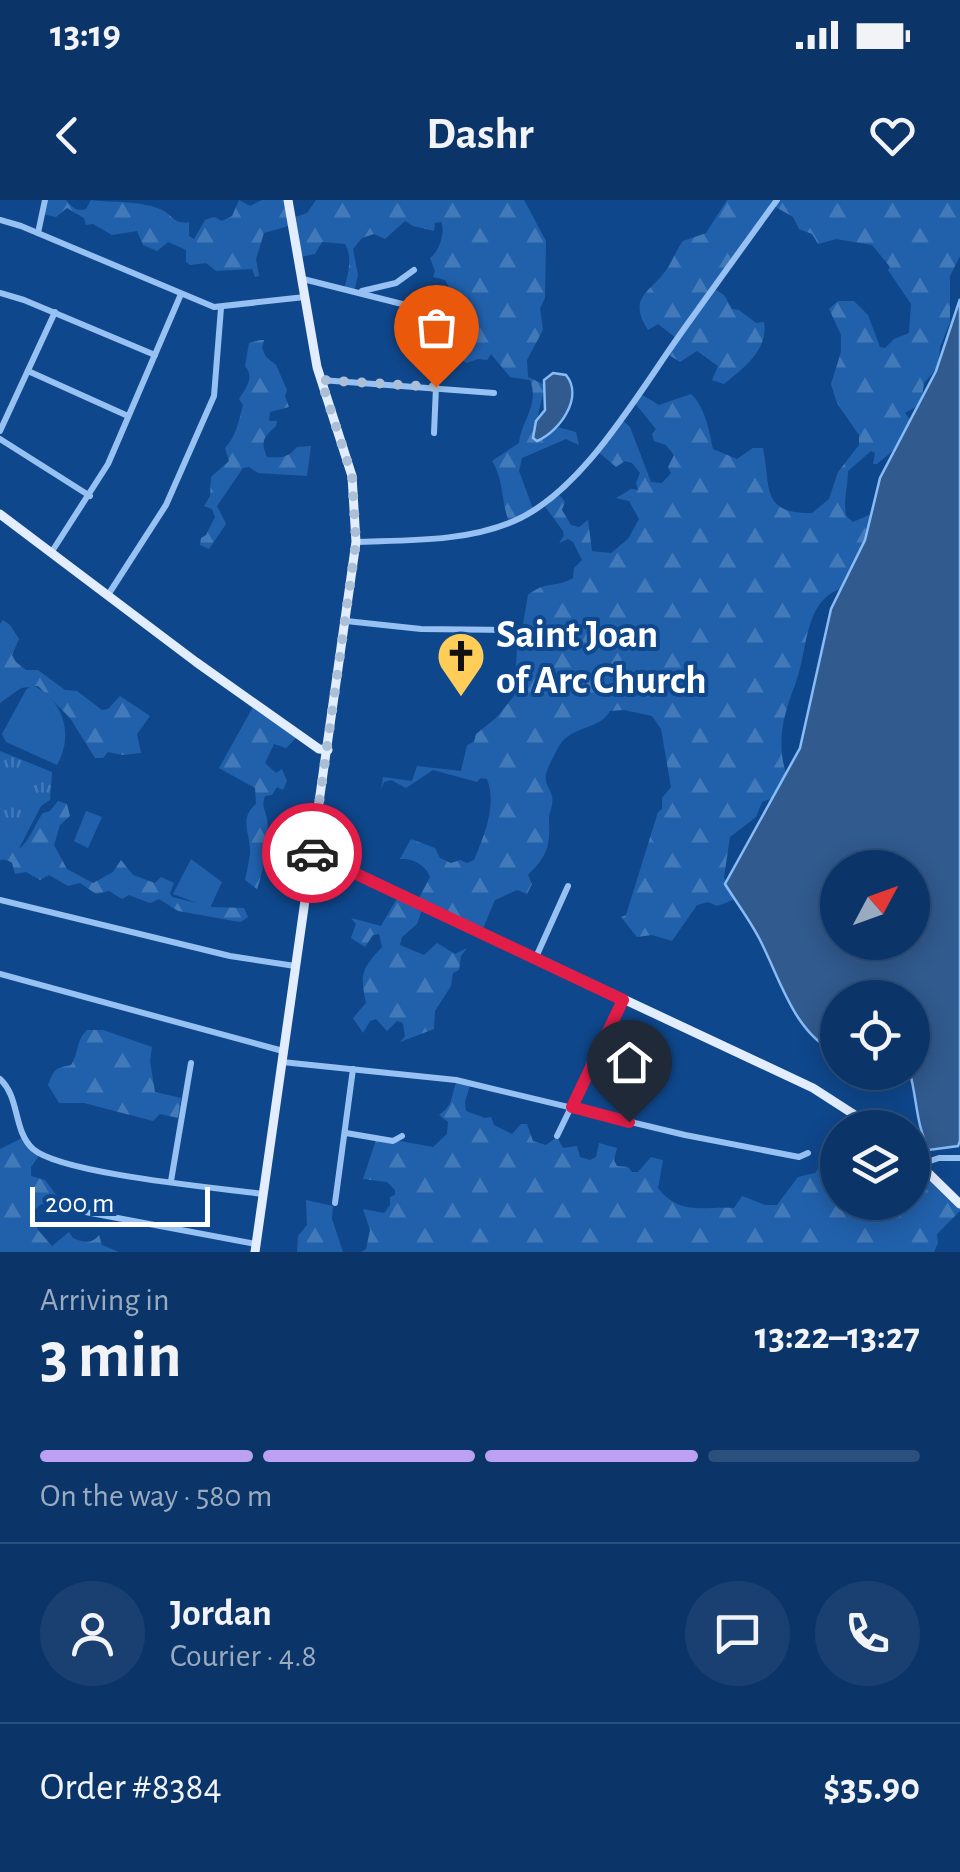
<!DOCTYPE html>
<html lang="en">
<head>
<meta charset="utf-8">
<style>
  :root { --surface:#0b3569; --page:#194071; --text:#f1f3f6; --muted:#9aabc0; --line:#2b507d; --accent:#bca0f2 }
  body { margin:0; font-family:"Alegreya Sans",sans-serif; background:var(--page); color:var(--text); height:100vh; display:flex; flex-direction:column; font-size:38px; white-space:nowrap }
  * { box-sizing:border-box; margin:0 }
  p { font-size:32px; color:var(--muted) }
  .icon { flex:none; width:55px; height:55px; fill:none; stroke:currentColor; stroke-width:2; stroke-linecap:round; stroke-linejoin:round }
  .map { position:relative; height:1052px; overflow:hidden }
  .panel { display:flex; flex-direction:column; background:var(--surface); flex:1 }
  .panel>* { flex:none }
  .needle { width:65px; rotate:49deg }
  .fabs { position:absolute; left:820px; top:650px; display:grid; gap:20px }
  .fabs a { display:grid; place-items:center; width:110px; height:110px; border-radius:50%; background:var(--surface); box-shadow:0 5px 25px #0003,0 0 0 2px var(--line); font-size:50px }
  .scale { position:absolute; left:30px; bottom:25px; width:180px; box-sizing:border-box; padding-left:10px; border:5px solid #fff; border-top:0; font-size:28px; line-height:35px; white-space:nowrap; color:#fff; -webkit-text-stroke:8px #0f478c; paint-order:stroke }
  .pin { position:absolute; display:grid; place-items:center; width:85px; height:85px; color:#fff; margin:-102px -42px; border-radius:50% 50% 50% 0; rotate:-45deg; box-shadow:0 0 10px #0007 }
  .pin .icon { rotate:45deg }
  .courier { position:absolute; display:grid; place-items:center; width:100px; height:100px; margin:-50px; border:8px solid #e11d48; border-radius:50%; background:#fff; color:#222; box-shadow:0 2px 12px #0007 }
  .summary em { font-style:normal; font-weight:700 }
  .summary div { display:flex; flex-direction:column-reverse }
  .summary { display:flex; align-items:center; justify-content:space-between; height:170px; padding:0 40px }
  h1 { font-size:65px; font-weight:700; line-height:75px }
  .bar { display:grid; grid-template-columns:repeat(4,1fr); gap:15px 10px; align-content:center; height:120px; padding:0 40px }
  .bar i { height:12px; border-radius:8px; background:var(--line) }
  .bar .active { background:var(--accent) }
  .bar p { grid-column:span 4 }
  .line { display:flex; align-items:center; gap:25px; padding:0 40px; border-top:2px solid var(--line) }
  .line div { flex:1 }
  .round { display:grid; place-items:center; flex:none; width:105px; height:105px; border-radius:52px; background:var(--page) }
  .status { display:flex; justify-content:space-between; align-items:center; height:70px; padding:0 50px; background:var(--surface); direction:ltr }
  .status svg { height:28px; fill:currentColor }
  header { display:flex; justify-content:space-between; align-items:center; height:130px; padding:0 40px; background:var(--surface); font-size:45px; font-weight:700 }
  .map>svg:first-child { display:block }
  .grass { fill:url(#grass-tufts) }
  .forest { fill:url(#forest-firs) }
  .pitch { fill:#2161ac }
  .water { fill:#315a8e; stroke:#87bcf6; stroke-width:2.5; fill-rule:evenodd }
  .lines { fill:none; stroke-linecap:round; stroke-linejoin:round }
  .minor { stroke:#96c1f2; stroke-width:6 }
  .major { stroke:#e2edff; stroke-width:9 }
  .done { stroke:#abbfd7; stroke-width:10; stroke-dasharray:0 18 }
  .route { stroke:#e11d48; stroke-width:12 }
  .labels { text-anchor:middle; stroke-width:8; stroke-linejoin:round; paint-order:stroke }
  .poi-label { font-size:40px; font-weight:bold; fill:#fff; stroke:#0f478c; text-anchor:start }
</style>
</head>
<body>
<div class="status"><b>13:19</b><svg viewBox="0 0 49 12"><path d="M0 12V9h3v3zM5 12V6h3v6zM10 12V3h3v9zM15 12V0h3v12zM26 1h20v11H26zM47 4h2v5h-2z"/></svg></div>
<header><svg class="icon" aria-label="back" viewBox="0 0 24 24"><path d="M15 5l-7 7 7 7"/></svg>Dashr<svg class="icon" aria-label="heart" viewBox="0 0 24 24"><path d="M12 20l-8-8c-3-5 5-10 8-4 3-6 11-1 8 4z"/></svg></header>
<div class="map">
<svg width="960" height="1052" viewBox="0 0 960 1052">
  <defs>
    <pattern id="grass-tufts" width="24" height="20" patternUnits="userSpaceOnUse" patternTransform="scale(2.5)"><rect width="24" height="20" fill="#2161ac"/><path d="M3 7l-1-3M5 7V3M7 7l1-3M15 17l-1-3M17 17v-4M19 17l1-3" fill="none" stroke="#4279b8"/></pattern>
    <pattern id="forest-firs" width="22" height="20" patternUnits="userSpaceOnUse" patternTransform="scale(2.5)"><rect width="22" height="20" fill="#2161ac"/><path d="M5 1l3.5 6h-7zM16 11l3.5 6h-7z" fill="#4279b8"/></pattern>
  </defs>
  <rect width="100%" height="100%" fill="#0f478c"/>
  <!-- grass -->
  <g class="grass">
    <polygon points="0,551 52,572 50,600 41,606 12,662 0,658"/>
    <polygon points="86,611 102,617 88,648 74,641"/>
  </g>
  <!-- forest -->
  <g class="forest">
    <path d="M44,0H66C72,7 76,12 86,9L91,0C112,3 140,0 162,10C173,15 174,25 189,22V36L194,39L205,20L214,17L222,21L232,16L239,0L250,6L262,0H286L292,18L307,13L316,0H524L546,41L545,98L540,108L543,130L527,160L528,177L545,185L535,228L546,236L557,227L576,232L579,245L566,239L522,258L519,271L533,309L509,322C501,302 504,279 492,261L519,243C521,221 540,205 530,180L510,177L491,154L487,160L478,159L466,163L452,151L445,150L428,129L433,110L441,108L453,111L458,108L453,102L449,105L446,102L452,93L445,80L433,77L435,71L430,58C439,52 446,31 441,22L435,23L434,31L413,26L405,21L385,39L374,34L362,38L353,49L358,75L354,92L344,89C348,75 353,57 345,44L322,42L315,54L300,57L292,25L264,33L256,59L259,76L255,77L252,69L216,71L206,63L190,65L186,62V50L168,42L157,51L143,45L137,31L112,35L93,24L86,25L84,18L67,8L56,17L42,14Z"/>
    <path d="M727,0H960V56L950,76V122L940,147L938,167L924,183L921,204L905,213L916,227L915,232L877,264H873L875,253L871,251L848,271C848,287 843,300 846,316L853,322L876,312L849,387C803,394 809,448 796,482C783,516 775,544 788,579L778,596L762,602L756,617L730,637L724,677L733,700L717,706L708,702L697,705L672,741L652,735L637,737L621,717L626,715L658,612L662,609V598L671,587L661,529L652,516L624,510L610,511C600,530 572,525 559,546C555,553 548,567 546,574C544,583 550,589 552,596C554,605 549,611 549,619C550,646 548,655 528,675L532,684L527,694L517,690L495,700L481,733L423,707L417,724L402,737L400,745L424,755L437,743L455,754L467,748L461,756L459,770L453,773L451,786L435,811L434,829L400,842L405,836L403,823L397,821L387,831L376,819L370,821L363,833L353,818L366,803C360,774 361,770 382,747L379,734L373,735L365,747L351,738L356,724L351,718L381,726L399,695L417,702L430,677C427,666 411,657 400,659L411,639L435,648L440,658L451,663L460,660L467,663L474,660C485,634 497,605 487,579L480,578L477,582L433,570L406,588L391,580L384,582L381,590L383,577L412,581L417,566L461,571L467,545L474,542L476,534L496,518L514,496L517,449L505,430H515L523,424L528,395C545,381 556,388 573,378L574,368L582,360L573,342L568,339L559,343L564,336L563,331L543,304L557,292L565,302L562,310L571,325L579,327L588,320L592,351L611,353L628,339L639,319L629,301L616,298L631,289L638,290L636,283L640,273L632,263L625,261L616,267L596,250L620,218L630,227L651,282L662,283L671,273L668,267L674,255L666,245L654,241L652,234L656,229L633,201L639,193L659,205L691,194C705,207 709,230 713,249L737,259L753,248H763C771,287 760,314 812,313L829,299L838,272L859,245V235L837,203L831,184L841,152V135L829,109L838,101H854L868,115L880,147L885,148L894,139L909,133L911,104L888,70L890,67L872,45L836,39L818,44L812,34L799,29L793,17L774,6L715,89L724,95L732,109L739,110L756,123L764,122C769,150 742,169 724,184L712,180L718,166L697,151L680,162L669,155L676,138L658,124L648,130C627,97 650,93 667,69C673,60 676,50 683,41L706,33Z"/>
    <path d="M260,140H264L262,148L266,157L276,165L287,190L285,196L289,207L270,212L269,221H277L276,226C264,237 260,241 267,257C281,258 288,258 297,247L311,246L307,276L258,273L249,267L243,268L217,306L226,324L209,349L200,345L201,338L206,335L215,317L212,309L204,306L210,296L211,277L229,261L225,248C236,237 239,220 243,205L239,199C246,188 255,177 245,166L249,143Z"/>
    <polygon points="3,420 10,425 19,439 12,455 16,462 26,470 38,470 65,490 77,491 102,510 108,509 120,496 150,516 137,534 141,553 123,555 108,552 103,558 95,558 70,518 38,486 21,488 0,503 0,424"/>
    <path d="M253,507L296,538L286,548L274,544L265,563L276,573L282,569L287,581L283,590L277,587L272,595L265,596C261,607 265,608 267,619C270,636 263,674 257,689L245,680C247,671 249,662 250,653C251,634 238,619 256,604L255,588L219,568Z"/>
    <path d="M58,601L67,604L70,616L60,625L54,645L67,669L93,683L113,672L121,660L133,675L155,683L161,677L174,683L170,693L172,697L213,707L244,708L248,717L241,722L234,721L178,711L159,699L150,703L129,695L122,699L109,691L96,694L80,683L68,686L49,675L40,680L26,672L15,674L12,663L6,659L0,660V646C23,664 31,629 43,613L50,611Z"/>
    <path d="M87,830H103L152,847L150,861L155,892L181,898L178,918L160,914L153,921L84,903H59L48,885C55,868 54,869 71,865C79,853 76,840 87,830Z"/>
    <path d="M457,881L470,885L465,902L466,911L485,918L491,917L494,925L512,934L521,924H527L533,941L546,945L557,937L563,948L577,946L580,957L590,960L596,957L599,943L617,948L614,960L617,966L628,967L632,972H638L651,957L663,960L658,988C680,1016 702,1006 734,1008L742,996L765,1005H777L798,977L815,973L825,959L837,960L838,1002H901L904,1005L916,1002L918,991L913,985V960L960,1006V1011L937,1034L938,1043L934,1052H361L366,1049L370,1030L363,1009L384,1013L390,1005V997L395,995V990L387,982L363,979L376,940L383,938L433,947L447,934L448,922L439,915C455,904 450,896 457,881Z"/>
    <path d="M22,938L39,956L31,967V976L45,980L57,996L50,1008L41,1004L31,1013L38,1030L52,1046L69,1032L73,1038C83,1042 91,1045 99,1035L102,1045L119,1052H0V949Z"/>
    <polygon points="306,1000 333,1006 332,1019 343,1052 297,1052 298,1036 307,1025"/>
  </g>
  <!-- pitch -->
  <g class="pitch">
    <path d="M32,485C64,500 74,535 57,565L6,542L2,534L26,490Z"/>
    <polygon points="191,659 222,682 210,708 173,694"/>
  </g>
  <!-- water -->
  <g class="water">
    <path d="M960,99V941L958,946L929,950C916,925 917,899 910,873L912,872V798H838L837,853C794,834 780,778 759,738C749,719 736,702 725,684L800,548L831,409L865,340L880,278L936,171ZM838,668H912V742H838Z"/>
    <path d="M553,173L566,175C584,197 560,231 537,241L533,238L536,221L545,210L544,180Z"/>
  </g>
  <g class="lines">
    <!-- minor -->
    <g class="minor">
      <polyline points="0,20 21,26 214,107 305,97"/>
      <polyline points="38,33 45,0"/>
      <polyline points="303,79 410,106"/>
      <polyline points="362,91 396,83 414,70"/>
      <polyline points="0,93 24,100 155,155"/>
      <polyline points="28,171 128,216"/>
      <polyline points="321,180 494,193"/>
      <polyline points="0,231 55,112"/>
      <polyline points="434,233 436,187"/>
      <polyline points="0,239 90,296"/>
      <path d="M356,342C408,340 465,342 514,321C582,292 637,195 679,136C712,90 744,45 777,0"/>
      <polyline points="51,353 108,264 181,94"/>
      <polyline points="108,395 166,305 214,196 221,108"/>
      <polyline points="346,421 421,429 511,430"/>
      <polyline points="0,700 230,756 295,766"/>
      <polyline points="536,757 568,686"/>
      <polyline points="0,774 283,851"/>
      <polyline points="282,862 456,880 685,935 799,957 808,953"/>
      <path d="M0,879C20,897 13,931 33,949C62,974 218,988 263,994"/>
      <polyline points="346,933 393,941 402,936"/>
      <polyline points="557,936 623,800"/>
      <polyline points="921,964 939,958 960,958"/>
      <polyline points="171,981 191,863"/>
      <polyline points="335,1003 353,869"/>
      <polyline points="59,1007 256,1044"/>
    </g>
    <!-- major -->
    <g class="major">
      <polyline points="0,314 196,462 319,549 328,550"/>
      <polyline points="312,653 813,888 875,928"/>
      <polyline points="912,957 960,1004"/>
      <polyline points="255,1052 356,342 352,276 317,167 288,0"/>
    </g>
  </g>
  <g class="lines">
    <!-- done -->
    <polyline class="done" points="312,653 356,342 352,276 321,180 436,187"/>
    <!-- route -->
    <polyline class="route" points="312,653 623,800 572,907 629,922"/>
  </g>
  <!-- icons -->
  <defs>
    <g id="church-pin" transform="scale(2.5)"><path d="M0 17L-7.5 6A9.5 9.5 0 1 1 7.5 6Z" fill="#ffcd58" stroke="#0f478c"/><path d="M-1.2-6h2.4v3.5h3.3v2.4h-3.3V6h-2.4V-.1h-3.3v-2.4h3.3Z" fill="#111"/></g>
  </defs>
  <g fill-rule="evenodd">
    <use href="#church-pin" x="461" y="456"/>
  </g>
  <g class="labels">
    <!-- poi labels -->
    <g class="poi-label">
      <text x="496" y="447">Saint Joan<tspan x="496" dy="46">of Arc Church</tspan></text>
    </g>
  </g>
</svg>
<div class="fabs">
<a><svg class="needle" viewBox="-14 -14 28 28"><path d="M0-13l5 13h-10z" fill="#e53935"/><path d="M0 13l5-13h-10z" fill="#9aabc0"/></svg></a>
<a><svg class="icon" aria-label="locate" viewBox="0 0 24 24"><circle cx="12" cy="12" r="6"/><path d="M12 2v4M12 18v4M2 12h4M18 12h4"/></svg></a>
<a><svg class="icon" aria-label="layers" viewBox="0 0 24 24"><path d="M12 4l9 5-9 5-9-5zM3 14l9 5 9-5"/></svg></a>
</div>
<div class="scale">200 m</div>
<div class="pin" style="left:436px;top:187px;background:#ea580c"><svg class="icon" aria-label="bag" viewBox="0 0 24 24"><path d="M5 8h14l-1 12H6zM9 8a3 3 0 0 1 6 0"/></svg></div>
<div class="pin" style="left:629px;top:922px;background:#1f2937"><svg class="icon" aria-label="home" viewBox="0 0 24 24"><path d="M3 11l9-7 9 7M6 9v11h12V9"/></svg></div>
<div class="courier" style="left:312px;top:653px"><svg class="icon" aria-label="car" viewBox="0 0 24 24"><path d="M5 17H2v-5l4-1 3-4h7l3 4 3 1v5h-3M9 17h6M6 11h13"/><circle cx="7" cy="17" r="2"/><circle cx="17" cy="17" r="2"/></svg></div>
</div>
<section class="panel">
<div class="summary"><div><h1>3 min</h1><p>Arriving in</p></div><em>13:22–13:27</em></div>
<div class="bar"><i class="active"></i><i class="active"></i><i class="active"></i><i></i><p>On the way · 580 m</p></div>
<div class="line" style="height:180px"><a class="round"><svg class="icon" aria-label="person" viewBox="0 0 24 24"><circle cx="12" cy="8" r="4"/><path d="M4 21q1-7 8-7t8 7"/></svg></a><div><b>Jordan</b><p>Courier · 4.8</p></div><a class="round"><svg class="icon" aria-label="chat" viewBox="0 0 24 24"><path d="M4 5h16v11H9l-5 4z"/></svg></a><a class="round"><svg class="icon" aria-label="phone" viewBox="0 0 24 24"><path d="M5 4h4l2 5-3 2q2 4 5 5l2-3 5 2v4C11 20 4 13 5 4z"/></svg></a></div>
<div class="line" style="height:130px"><div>Order #8384</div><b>$35.90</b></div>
</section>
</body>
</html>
